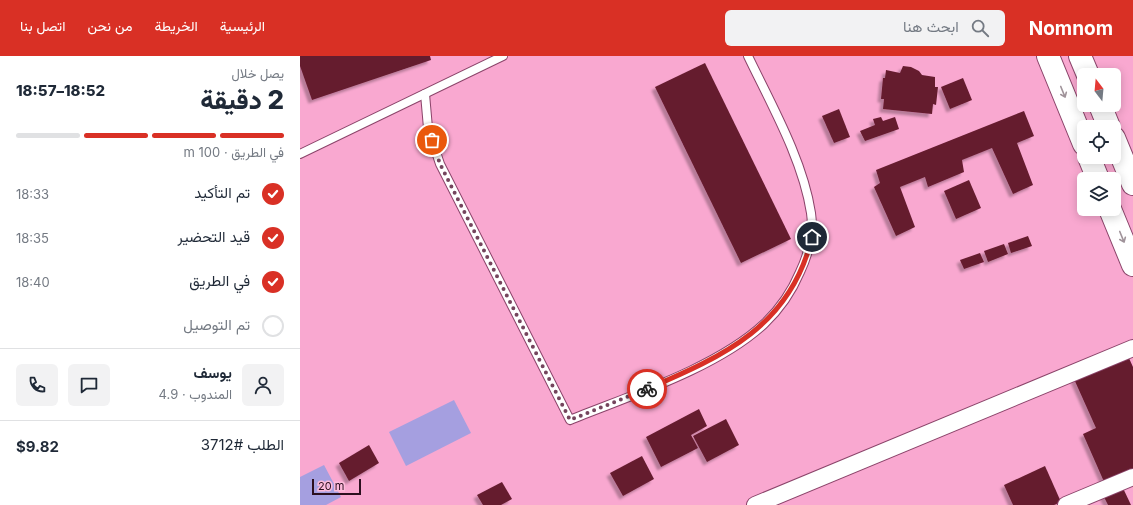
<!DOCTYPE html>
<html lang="ar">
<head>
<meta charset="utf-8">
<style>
  :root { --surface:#fff; --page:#f2f2f3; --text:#1f2937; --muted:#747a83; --line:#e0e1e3; --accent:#d93025 }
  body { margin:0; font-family:Inter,Vazirmatn,sans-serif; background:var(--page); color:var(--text); direction:rtl; height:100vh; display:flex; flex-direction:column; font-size:15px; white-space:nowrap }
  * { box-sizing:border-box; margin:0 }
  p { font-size:13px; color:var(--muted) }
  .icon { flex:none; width:22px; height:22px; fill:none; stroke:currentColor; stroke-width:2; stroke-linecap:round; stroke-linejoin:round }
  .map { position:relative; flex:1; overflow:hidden; direction:ltr }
  .drawer { display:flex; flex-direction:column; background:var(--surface); width:300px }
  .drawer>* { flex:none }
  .needle { width:26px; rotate:344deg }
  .controls { position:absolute; left:777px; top:12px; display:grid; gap:8px }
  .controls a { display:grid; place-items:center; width:44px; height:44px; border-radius:6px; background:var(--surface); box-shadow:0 2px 10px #0003; font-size:20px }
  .scale { position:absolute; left:12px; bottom:10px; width:49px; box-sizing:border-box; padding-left:4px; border:2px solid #2c0f1f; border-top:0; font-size:11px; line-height:14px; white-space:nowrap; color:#2c0f1f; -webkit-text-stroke:3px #fdbbdb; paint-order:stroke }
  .pin { position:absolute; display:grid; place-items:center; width:34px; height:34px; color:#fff; margin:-17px; border:2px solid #fff; border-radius:50%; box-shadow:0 1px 4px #0007 }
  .courier { position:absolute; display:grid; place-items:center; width:40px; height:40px; margin:-20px; border:3px solid #d93025; border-radius:50%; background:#fff; color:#222; box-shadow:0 1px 5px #0007 }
  .head em { font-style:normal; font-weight:800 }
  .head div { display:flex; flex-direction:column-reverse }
  .head { display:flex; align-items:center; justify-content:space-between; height:68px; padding:0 16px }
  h1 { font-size:26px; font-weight:800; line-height:30px }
  .bar { display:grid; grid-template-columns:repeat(4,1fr); gap:6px 4px; align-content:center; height:48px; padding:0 16px }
  .bar i { height:5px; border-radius:3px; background:var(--line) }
  .bar .current { background:var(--accent) }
  .bar p { grid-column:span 4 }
  .line { display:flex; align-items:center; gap:10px; padding:0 16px; border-top:1px solid var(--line) }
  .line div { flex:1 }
  .round { display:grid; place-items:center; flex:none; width:42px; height:42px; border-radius:6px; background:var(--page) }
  ol { padding:0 16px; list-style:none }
  li { display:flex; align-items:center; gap:12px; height:44px }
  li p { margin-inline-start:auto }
  li .icon { padding:4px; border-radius:50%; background:var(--accent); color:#fff; stroke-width:4 }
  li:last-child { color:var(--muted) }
  li i { width:22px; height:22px; border:2px solid var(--line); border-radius:50% }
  header { display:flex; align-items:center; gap:24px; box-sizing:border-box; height:56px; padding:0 20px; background:var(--accent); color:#fff }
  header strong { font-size:19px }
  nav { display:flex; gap:22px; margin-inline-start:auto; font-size:14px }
  .search { width:280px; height:36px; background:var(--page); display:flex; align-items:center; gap:10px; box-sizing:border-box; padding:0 14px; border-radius:6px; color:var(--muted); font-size:15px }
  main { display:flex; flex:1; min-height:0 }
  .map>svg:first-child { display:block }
  .green { fill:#a59fe0 }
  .building { fill:#651b2f; filter:url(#shadow) }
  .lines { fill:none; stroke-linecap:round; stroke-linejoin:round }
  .service-casing { stroke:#8b446a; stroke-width:10 }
  .minor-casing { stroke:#8b446a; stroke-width:18 }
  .trunk-casing { stroke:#8b446a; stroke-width:24 }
  .service { stroke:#fff; stroke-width:8 }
  .minor { stroke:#fff; stroke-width:16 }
  .trunk { stroke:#fff; stroke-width:22 }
  .oneway { stroke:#a0939a }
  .done { stroke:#74455d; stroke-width:4; stroke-dasharray:0 7.2 }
  .route { stroke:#d93025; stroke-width:5 }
</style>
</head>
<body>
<header>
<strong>Nomnom</strong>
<div class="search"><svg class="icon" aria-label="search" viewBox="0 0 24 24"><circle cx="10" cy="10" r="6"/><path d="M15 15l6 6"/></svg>ابحث هنا</div>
<nav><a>الرئيسية</a><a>الخريطة</a><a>من نحن</a><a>اتصل بنا</a></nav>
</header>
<main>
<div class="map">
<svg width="833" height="449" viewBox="0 0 833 449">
  <defs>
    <filter id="shadow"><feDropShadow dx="-3.5" dy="3.5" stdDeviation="1" flood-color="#0004"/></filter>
  </defs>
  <rect width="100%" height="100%" fill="#f9a8d0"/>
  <!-- green -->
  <g class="green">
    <polygon points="154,344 171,377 106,410 89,376"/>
    <polygon points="24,409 41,441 26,449 0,449 0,421"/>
  </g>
  <!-- building -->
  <g class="building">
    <polygon points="0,0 130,0 131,4 12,44 0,10"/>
    <polygon points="405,7 491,183 441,207 355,31"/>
    <polygon points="603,10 611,11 619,15 622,19 635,21 635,31 638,31 636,49 633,48 632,58 583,53 584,43 581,43 583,22 585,22 586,14 600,17"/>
    <polygon points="663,22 672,44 650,53 641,31"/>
    <polygon points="539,53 550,81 534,87 522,60"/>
    <polygon points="724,55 734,80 717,87 733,129 713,138 692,92 662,104 664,116 628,131 625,121 600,131 615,171 596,180 574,131 580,127 576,114"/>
    <polygon points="581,61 583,65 595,61 599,73 565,85 560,75 575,69 573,63"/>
    <polygon points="669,124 681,152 656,163 644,135"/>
    <polygon points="728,180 732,190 711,197 708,187"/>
    <polygon points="704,188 708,198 688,206 684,195"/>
    <polygon points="680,197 684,206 664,213 660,204"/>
    <polygon points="828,300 833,311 833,416 805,428 783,378 796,372 774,323"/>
    <polygon points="399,353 407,370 391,379 398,392 361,411 346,381"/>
    <polygon points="426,363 439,389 407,406 393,380"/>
    <polygon points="69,389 79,407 49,425 39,407"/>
    <polygon points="342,400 354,423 323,440 310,417"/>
    <polygon points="745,410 761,446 754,449 713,449 704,429"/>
    <polygon points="202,426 212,443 201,449 183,449 177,439"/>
    <polygon points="822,430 831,449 808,449 803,439"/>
  </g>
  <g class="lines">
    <!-- service casing -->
    <g class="service-casing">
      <g id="service">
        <path d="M125,38L128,72L140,108L270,364C329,340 417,312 464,268C480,253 492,235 500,216C509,197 514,178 511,157C503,104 471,48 448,0"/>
        <polyline points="0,98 203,0"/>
      </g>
    </g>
    <!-- minor casing -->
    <g class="minor-casing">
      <g id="minor">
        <polyline points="455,449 833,292"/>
        <polyline points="766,449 833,421"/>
      </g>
    </g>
    <!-- trunk casing -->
    <g class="trunk-casing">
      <g id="trunk">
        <polyline points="748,0 784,88"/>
        <polyline points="780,0 788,19"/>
        <polyline points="800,49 809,71"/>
        <polyline points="814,82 833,128"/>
        <polyline points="789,101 798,123"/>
        <polyline points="810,153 833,209"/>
      </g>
    </g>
    <!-- service -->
    <use href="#service" class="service"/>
    <!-- minor -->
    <use href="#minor" class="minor"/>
    <!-- trunk -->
    <use href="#trunk" class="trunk"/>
  </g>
  <!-- one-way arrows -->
  <defs><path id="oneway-shaft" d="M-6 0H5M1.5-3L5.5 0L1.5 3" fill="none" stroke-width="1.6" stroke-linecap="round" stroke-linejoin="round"/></defs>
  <g class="oneway">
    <use href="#oneway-shaft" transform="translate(763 36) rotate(68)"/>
    <use href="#oneway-shaft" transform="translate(822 181) rotate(68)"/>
  </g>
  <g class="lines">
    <!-- done -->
    <polyline class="done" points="132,84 140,108 270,364 347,333"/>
    <!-- route -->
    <path class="route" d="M347,333C424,300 491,270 512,181"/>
  </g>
</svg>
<div class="controls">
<a><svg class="needle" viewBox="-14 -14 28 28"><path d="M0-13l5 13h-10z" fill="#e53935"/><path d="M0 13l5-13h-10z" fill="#747a83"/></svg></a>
<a><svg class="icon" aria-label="locate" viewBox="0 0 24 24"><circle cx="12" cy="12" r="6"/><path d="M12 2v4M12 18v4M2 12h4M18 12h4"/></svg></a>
<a><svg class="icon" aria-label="layers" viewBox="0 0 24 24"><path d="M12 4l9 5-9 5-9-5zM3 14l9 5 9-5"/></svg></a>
</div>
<div class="scale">20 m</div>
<div class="pin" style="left:132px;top:84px;background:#ea580c"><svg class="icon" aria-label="bag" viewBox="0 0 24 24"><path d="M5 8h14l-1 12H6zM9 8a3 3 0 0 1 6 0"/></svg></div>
<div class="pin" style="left:512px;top:181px;background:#1f2937"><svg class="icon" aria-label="home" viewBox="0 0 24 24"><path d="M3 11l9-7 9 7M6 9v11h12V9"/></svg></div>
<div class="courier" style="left:347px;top:333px"><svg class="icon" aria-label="bike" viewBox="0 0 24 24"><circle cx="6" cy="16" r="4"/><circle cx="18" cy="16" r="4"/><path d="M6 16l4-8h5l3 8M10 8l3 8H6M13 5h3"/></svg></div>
</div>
<section class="drawer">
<div class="head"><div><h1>2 دقيقة</h1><p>يصل خلال</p></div><em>18:52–18:57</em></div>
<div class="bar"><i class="current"></i><i class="current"></i><i class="current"></i><i></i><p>في الطريق · 100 m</p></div>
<ol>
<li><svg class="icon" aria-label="check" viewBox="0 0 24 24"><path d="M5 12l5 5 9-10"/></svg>تم التأكيد<p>18:33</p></li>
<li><svg class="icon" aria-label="check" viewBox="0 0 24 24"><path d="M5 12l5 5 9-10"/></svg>قيد التحضير<p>18:35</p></li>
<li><svg class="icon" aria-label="check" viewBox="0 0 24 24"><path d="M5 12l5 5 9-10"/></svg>في الطريق<p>18:40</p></li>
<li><i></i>تم التوصيل</li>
</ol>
<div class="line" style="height:72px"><a class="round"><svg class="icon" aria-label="person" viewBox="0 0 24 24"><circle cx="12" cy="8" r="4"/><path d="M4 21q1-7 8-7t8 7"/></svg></a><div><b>يوسف</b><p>المندوب · 4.9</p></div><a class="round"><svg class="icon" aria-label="chat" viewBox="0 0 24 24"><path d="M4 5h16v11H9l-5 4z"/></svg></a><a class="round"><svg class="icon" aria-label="phone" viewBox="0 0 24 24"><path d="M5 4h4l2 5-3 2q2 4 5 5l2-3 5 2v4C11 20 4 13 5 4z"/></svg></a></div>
<div class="line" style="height:52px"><div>الطلب #3712</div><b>$9.82</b></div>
</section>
</main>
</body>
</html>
